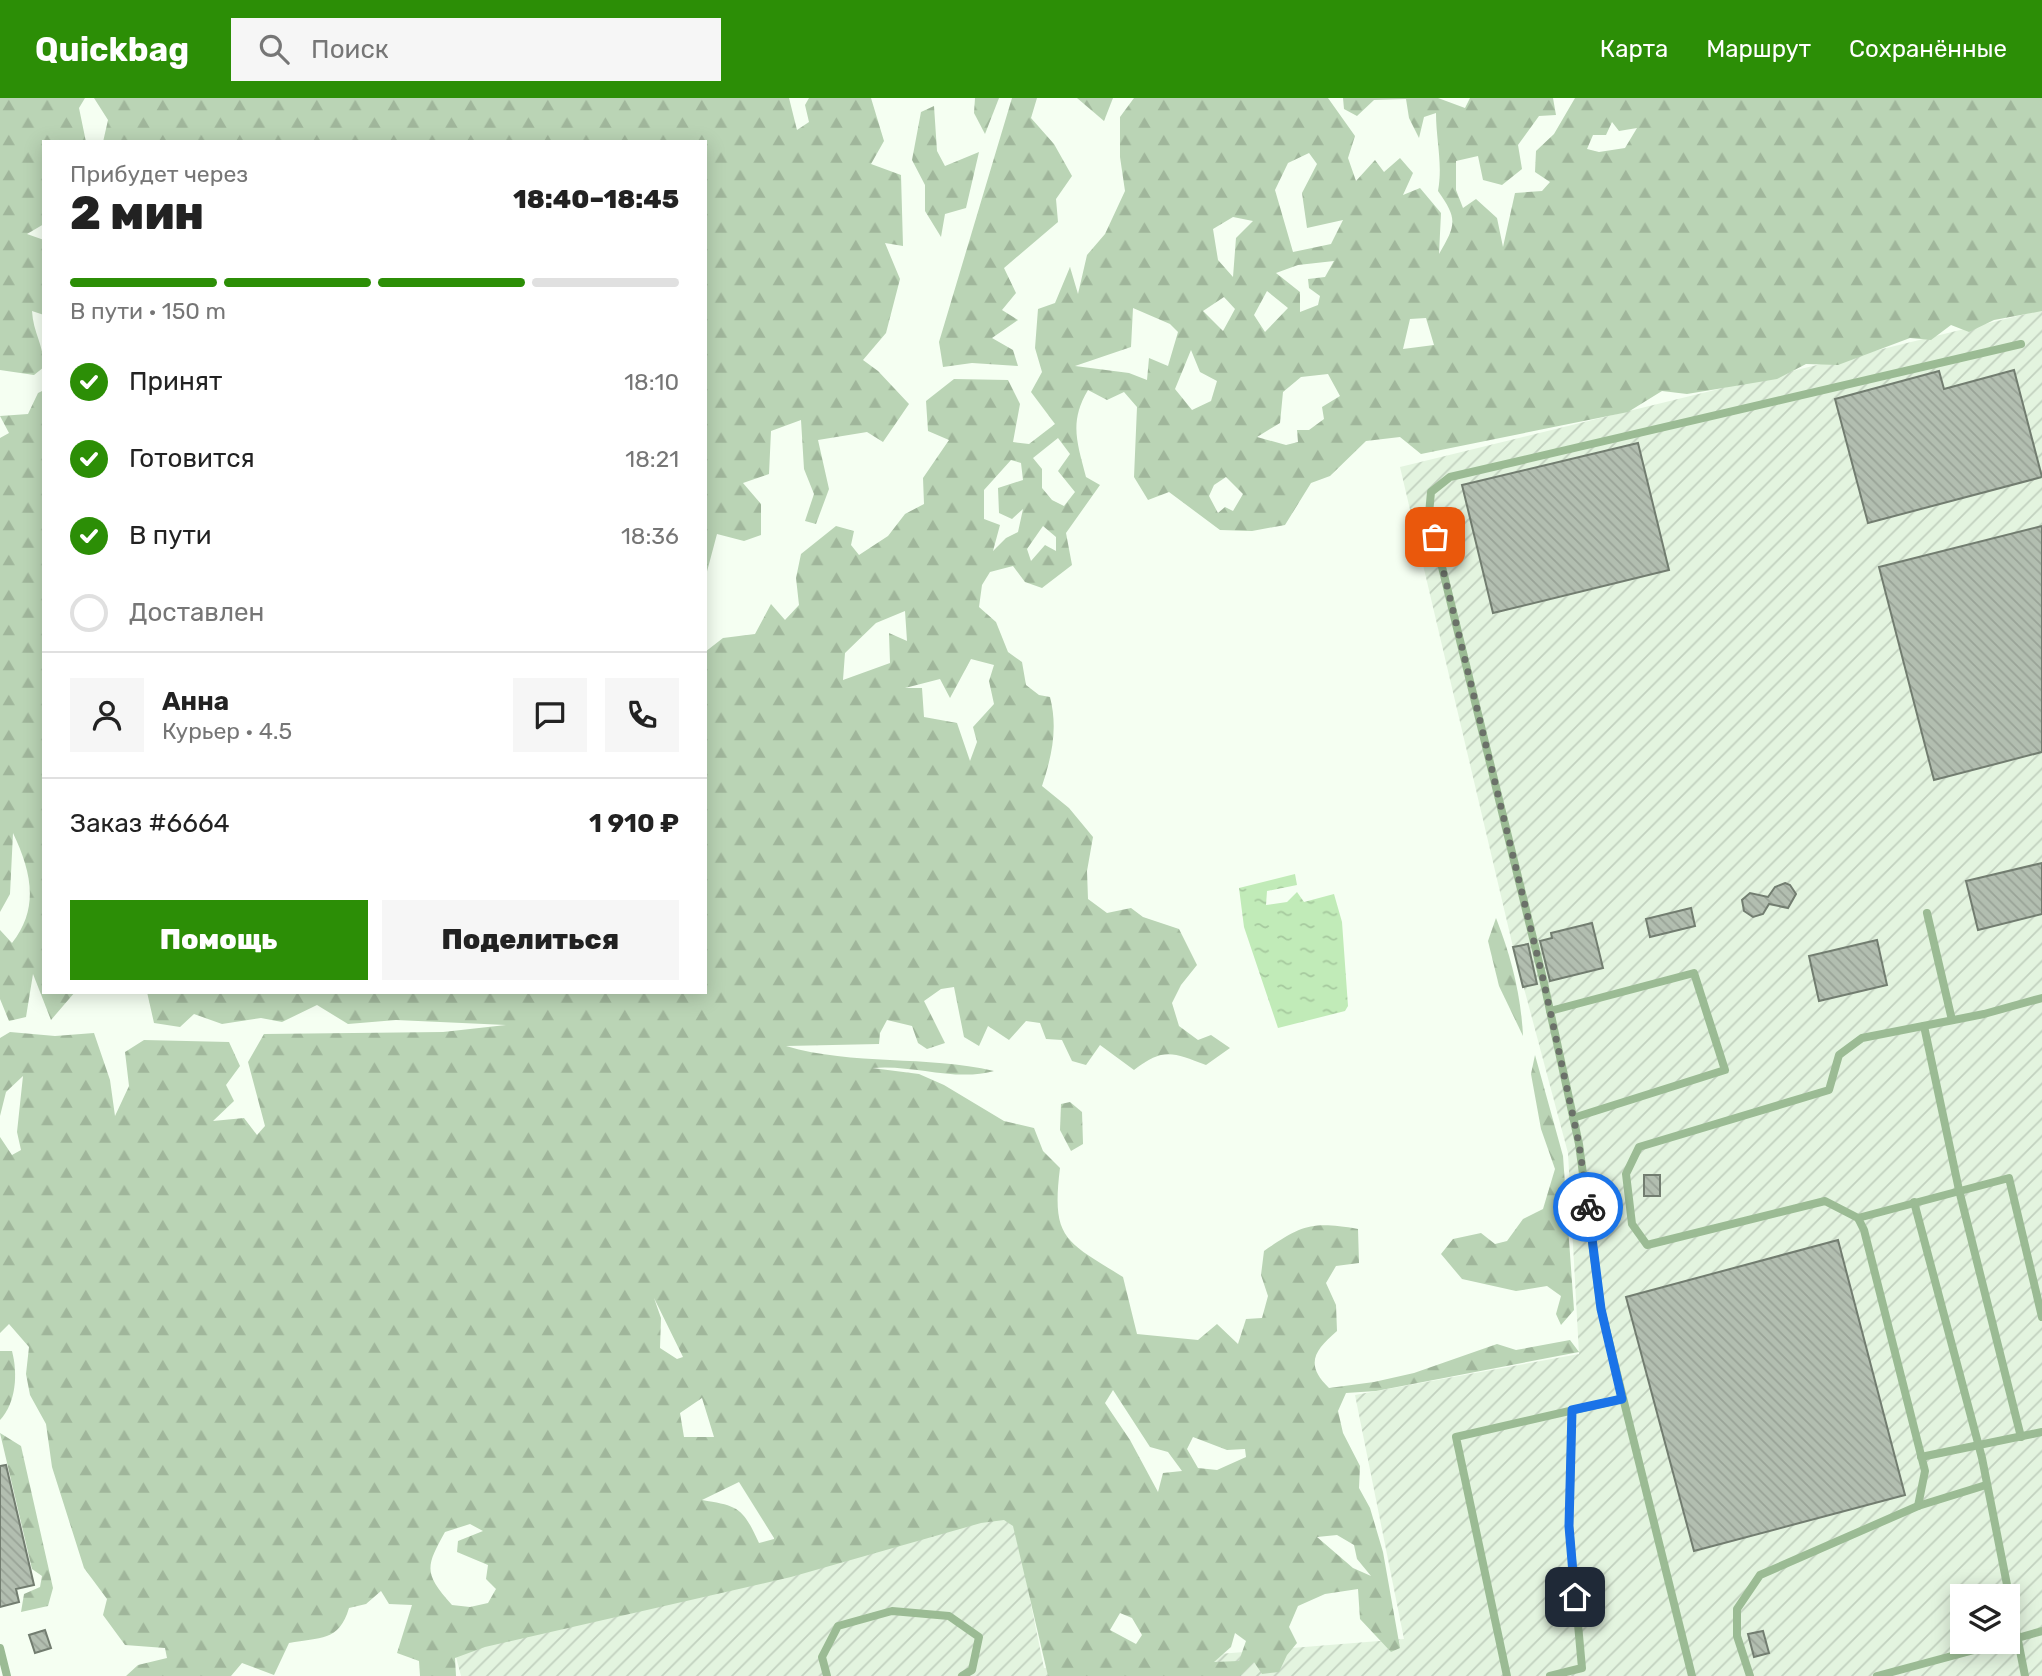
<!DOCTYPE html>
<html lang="ru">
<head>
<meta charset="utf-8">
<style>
  :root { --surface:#fff; --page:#f6f6f6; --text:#222; --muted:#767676; --line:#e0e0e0; --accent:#2c8e06 }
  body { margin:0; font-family:Rubik,sans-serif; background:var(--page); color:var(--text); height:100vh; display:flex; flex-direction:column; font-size:26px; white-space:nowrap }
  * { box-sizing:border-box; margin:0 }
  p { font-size:23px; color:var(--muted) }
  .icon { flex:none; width:38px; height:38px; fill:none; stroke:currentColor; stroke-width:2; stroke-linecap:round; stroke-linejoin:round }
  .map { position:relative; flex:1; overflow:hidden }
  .panel { position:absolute; left:42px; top:42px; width:665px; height:854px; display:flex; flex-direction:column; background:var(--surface); border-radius:0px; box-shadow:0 4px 18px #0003 }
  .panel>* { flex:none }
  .buttons { position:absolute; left:1950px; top:1486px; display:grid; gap:14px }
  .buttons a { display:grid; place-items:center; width:70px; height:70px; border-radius:0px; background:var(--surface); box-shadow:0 4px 18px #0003; font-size:35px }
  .pin { position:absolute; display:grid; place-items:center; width:60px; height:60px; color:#fff; margin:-30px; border-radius:14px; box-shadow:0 4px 10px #0006 }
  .courier { position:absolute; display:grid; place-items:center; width:70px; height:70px; margin:-35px; border:5px solid #1a73e8; border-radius:50%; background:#fff; color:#222; box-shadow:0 2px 9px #0007 }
  .head em { font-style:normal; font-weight:800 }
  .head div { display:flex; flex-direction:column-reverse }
  .head { display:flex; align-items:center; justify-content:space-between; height:119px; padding:0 28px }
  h1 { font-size:46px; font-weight:800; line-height:52px }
  .bar { display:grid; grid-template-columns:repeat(4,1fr); gap:10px 7px; align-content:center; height:84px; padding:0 28px }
  .bar i { height:9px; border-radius:5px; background:var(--line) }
  .bar .selected { background:var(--accent) }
  .bar p { grid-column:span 4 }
  .line { display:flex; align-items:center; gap:18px; padding:0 28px; border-top:2px solid var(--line) }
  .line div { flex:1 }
  .round { display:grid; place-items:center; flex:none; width:74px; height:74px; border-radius:0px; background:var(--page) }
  ol { padding:0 28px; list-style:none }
  li { display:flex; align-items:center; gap:21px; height:77px }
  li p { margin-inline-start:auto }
  li .icon { padding:7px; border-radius:50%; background:var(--accent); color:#fff; stroke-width:4 }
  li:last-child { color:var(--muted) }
  li i { width:38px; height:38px; border:4px solid var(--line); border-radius:50% }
  .primary-button { display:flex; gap:14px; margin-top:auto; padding:14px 28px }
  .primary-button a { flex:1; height:80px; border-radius:0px; background:var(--accent); color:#fff; font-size:28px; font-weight:800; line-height:80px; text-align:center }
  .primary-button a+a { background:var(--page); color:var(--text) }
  header { display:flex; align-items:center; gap:42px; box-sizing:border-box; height:98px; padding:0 35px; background:var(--accent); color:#fff }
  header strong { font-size:33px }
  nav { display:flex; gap:38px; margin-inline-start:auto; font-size:24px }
  .search { width:490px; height:63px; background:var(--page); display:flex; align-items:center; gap:18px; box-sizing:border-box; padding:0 24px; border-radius:0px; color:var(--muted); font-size:26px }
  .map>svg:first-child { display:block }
  .industrial { fill:url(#industrial-furrows); fill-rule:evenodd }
  .forest { fill:url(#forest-firs); fill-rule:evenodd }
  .water { fill:url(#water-ripples) }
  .building { fill:url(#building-back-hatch); stroke:#727d70; stroke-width:2 }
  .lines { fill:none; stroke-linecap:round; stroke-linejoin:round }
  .lane { stroke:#9bbb94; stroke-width:8 }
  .done { stroke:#6b7169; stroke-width:7; stroke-dasharray:0 12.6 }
  .route { stroke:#1a73e8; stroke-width:9 }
</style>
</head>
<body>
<header>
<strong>Quickbag</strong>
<div class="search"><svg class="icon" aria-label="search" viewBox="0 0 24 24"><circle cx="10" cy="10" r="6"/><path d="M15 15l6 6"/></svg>Поиск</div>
<nav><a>Карта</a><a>Маршрут</a><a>Сохранённые</a></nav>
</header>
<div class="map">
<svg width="2042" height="1578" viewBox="0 0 2042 1578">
  <defs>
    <pattern id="industrial-furrows" width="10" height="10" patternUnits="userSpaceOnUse" patternTransform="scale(1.75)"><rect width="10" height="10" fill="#e3f4df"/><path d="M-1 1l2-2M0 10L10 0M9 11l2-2" fill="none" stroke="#c2d1bf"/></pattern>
    <pattern id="forest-firs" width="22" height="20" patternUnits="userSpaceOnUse" patternTransform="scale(1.75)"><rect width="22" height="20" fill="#bad4b5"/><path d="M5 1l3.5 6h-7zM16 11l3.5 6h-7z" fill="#a0b69b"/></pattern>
    <pattern id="water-ripples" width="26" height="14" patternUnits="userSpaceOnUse" patternTransform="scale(1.75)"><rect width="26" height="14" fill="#c1ebb8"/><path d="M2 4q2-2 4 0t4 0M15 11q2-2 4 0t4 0" fill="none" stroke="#a6c99e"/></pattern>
    <pattern id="building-back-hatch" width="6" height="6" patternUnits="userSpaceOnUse" patternTransform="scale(1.75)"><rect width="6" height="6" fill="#b2beb0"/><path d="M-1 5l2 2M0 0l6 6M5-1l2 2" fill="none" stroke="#99a397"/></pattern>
  </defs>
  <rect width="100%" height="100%" fill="#f5fff2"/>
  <!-- industrial -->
  <path class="industrial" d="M2042,212V1578H461L455,1555L1012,1414L1044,1570L1404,1541L1355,1297L1579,1256L1568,1055L1513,849L1400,369ZM1962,1498H2007V1544H1962Z"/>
  <!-- forest -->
  <g class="forest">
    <path d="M0,0H85L79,10L86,44H44V126L27,136L44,142V217L32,213C33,234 44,248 44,269L34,277L0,272Z"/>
    <polygon points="94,0 789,0 797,32 809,24 805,7 809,0 871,0 884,43 871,66 901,77 903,148 885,145 900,181 886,235 863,262 878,273 909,306 883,344 867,334 818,342 829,391 816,426 805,423 814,396 804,371 801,322 771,333 769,376 743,385 761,406 761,437 744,443 717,436 705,481 705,44 103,44 108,22"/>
    <polygon points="975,0 999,0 985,36 974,15"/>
    <polygon points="1012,0 1037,0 1031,20 1054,46 1072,78 1056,101 1058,124 1004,170 1016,195 1002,212 1018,222 992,240 1013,252 1018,268 972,265 943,269 939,244"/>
    <polygon points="1077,0 1113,0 1104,23"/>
    <path d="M1134,0H1328L1355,38L1348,60L1356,83L1375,62L1384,74L1400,60L1413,75L1403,97L1420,90L1441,115L1439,156C1456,127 1458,121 1438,93C1443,66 1436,42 1436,15L1424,19L1419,40L1409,20L1406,1L1374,2L1357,18L1344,11L1343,0H1438L1465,10L1470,0H1553L1556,17L1539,18L1518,47L1522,71L1502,87L1483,82L1478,58L1456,63V92L1463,110L1476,101L1497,120L1503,149L1515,95L1542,93L1550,84L1535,74L1536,53L1554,36L1575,0H2042V213L1994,222L1969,234L1951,227L1931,242L1910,240L1838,267L1806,266L1777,281L1687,296L1662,293L1628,314L1421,356L1400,339L1366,343L1330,378L1311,385L1285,427L1252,433L1220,432L1169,394L1148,402L1134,379L1137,309L1124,294L1107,302L1088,292C1069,324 1077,344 1086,379L1100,387L1066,435L1072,467L1042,490L1025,484L1013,468L990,474L982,487L979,509L996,524L1008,554L1022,564L1026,587L1039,597L1050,599C1058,630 1052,658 1042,688L1069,710L1093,739L1087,773L1088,801L1107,815L1131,810L1143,819L1179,831L1197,867L1181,887L1172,905L1179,928L1198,942L1211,937L1230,950L1206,967C1173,955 1164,949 1134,972L1100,947L1086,967L1072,963L1062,942L1046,941L1040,925L1026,923L1009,942L988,928L979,948L964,939L954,889L941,891L924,903L945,945L927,951L918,945L912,928L887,922L880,935L879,946L786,948C853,968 927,957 994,973C955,984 913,966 872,970L919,976L944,987L1004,1023L1034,1030L1043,1053L1060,1070C1051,1142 1066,1143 1123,1179L1137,1236L1198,1242L1217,1226L1238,1246L1246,1221L1262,1220L1268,1198L1261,1177L1264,1153C1302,1127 1311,1123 1358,1131L1359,1165L1336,1168L1326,1185L1336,1207L1337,1233C1315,1252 1304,1266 1329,1290L1374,1284L1414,1275L1497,1246L1516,1252L1570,1242L1579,1254L1376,1293L1346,1295L1338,1313L1343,1335L1360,1368L1359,1390L1370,1410L1383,1454L1400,1550L1391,1554L1360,1521L1358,1491L1325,1496L1298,1508L1289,1529L1297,1545L1287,1557L1279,1574L1262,1576L1254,1564L1240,1578H1048L1013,1428L1004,1422L981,1425L791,1479L485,1549L455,1560L456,1578H420L419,1563L397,1555L412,1507L389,1506L381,1493L366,1506L349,1510C339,1544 320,1539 289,1545L274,1577L242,1565L231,1578H126L138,1567L167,1560L165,1550L125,1547L103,1517L107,1501L84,1470L52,1369L46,1326L30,1297L26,1276L29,1249L9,1226L0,1235V1039L12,1057L21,1052L17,1034L23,978L6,994L0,1018V940L10,934L55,938L94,935L110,982L115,1018L129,988L125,954L144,942L229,944L240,968L226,987L234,1003L213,1023L244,1020L257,1037L265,1028L248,964L264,936L443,934L506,927L396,922L348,926L317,907L282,924L261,920L222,926L194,916L180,929L154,925L147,894H705V554L723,540L755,536L771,506L785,522L799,507L796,480L801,456L836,428L854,433L851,447L859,457L888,438L905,416L924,406L923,380L949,342L928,333L926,303L954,281L1008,282L1020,306L1013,344L1029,346L1055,326L1031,294L1042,274L1035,250L1038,211L1055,205L1070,169L1078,196L1087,157L1105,136L1125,93L1120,59V19ZM1612,24L1619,33L1637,30L1625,50L1599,54L1587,51L1593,37H1606ZM1309,55L1317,66L1302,95L1307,130L1343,122L1331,146L1293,154L1275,92L1288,65ZM1233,119L1253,123L1236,140L1233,179L1218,162L1213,131ZM1334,163L1325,179L1308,181L1309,190L1320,198L1318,207L1300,214V194L1276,175L1298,167ZM1267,193L1288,210L1265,234L1254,217ZM1224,199L1235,211L1223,233L1203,213ZM1133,210L1170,226L1178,234L1168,268L1149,260L1147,282L1129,275L1075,268L1131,249ZM1426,220L1434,247L1403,251L1410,221ZM1191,252L1200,274L1217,283L1211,303L1192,312L1175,291ZM1328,276L1340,298L1322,309L1324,321L1309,332H1297L1298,344L1286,347L1257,339L1280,325L1283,294L1301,279ZM1058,340L1070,356L1058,373L1075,394L1064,408L1052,402L1042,390V371L1033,360ZM1011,362L1021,365L1023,382L998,390L999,415L1012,421L1023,411L1018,434L1006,440L993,453L1000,427L984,421V392ZM1226,379L1243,396L1233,413L1225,409L1218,415L1209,398L1214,387ZM1043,428L1056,439V453L1045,447L1031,463L1027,451ZM905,513L907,543L889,535L890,565L843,582L845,555L876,525ZM971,561L994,567L989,583L994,606L973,629L977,644L970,663L957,625L924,619L922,590H905L940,581L950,600ZM654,1200L683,1259L677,1261L660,1250L661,1220ZM1113,1292L1150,1349L1168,1354L1182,1373L1163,1375L1158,1394L1130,1342L1105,1305ZM702,1300L714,1339H684L680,1315ZM1193,1339L1227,1352L1245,1351L1246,1359L1217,1372L1198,1370L1187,1351ZM739,1384L774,1440V1441L759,1445C743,1410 739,1408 702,1402ZM470,1426L483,1433L458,1443L457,1454L488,1467L486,1481L496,1491L488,1505L470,1509L452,1507C424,1475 425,1470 445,1434ZM1337,1437L1354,1447L1357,1461L1371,1478L1353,1470L1317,1439ZM1120,1515L1132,1520L1142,1537L1136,1546L1110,1532ZM1235,1535L1246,1543L1239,1563L1214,1564L1231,1549Z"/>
    <polygon points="934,8 937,53 945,68 979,54 966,110 945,116 941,139 925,113 925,87 912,62 921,14"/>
    <path d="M44,292V894H75L51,922L33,876L26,919L9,923L0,901V832L12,845C40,809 31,773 13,735L10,796L0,814V340L9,335L0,318L28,316L38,295Z"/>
    <path d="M1496,820C1511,858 1521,897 1523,938L1499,888L1488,843Z"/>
    <polygon points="1535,957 1563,1058 1574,1212 1561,1227 1556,1216 1561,1198 1547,1188 1516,1193 1462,1181 1441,1156 1453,1141 1481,1135 1495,1146 1507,1143 1523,1121 1543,1111 1555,1071 1541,1031 1531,976"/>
    <polygon points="1070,1004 1082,1014 1083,1046 1071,1053 1060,1032 1061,1006"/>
    <path d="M0,1253H12C18,1276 16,1305 0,1322Z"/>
    <polygon points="0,1335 21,1348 53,1490 48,1508 21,1514 24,1496 40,1489 42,1478 32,1471"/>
  </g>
  <!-- water -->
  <polygon class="water" points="1295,776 1297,787 1267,793 1266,807 1287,804 1297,794 1304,804 1334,796 1342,824 1348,908 1345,913 1278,930 1244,829 1239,790"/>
  <!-- building -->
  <g class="building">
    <polygon points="2014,272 2042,379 1868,425 1835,301 1939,273 1944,291"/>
    <polygon points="1638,345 1669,472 1493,515 1462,387"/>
    <polygon points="2042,428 2042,654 1934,682 1879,469"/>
    <polygon points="2042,765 2042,816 1978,832 1966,783"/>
    <polygon points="1785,785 1790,787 1796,796 1788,810 1769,806 1763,816 1753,819 1744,813 1742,802 1750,795 1768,799 1775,789"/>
    <polygon points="1691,810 1695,828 1650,839 1646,821"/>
    <polygon points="1592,825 1603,870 1550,883 1540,843 1552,840 1551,835"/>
    <polygon points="1877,842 1887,887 1819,903 1809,858"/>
    <polygon points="1528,846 1537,886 1523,889 1513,849"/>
    <rect x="1644" y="1077" width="16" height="21"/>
    <polygon points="1838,1142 1905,1397 1694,1453 1626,1199"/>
    <polygon points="6,1367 34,1487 16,1491 19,1504 0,1509 0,1368"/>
    <polygon points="45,1532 51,1550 35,1555 29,1537"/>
    <polygon points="1763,1533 1769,1555 1754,1559 1748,1536"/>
  </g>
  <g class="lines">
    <!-- lane -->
    <g class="lane">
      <polyline points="1927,815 1952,922"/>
      <polyline points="1550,913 1694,875 1725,972 1573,1020"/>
      <polyline points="1924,928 1959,1092 2021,1339"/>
      <polyline points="1914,1104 1982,1360 2025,1578"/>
      <polyline points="1858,1120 2009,1080 2042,1219"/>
      <polyline points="1921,1359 2042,1334"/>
      <polyline points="1918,1408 1925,1373 1864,1132 1858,1120 1825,1103 1647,1147 1632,1126 1626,1076 1639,1049 1829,992 1839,957 1862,940 1984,916 2042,900"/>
      <polyline points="2014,1541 2042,1533"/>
      <polyline points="0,1550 7,1578"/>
      <polyline points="827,1578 822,1559 838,1528 892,1513 949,1518 979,1539 972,1572 962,1578"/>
      <polyline points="1507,1578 1456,1339 1622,1301"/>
      <polyline points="1550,1578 1582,1570 1569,1428 1572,1312"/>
      <polyline points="1692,1578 1601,1211 1579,1046 1544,885 1429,416 1431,394 1450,379 2021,246"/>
      <polyline points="1750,1578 1737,1538 1737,1511 1760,1477 1918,1408 1986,1387"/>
      <polyline points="1877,1578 2004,1544"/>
    </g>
  </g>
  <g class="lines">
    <!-- done -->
    <polyline class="done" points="1435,439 1544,885 1579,1046 1588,1109"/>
    <!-- route -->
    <polyline class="route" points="1575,1499 1569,1428 1572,1312 1622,1301 1601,1211 1588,1109"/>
  </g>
</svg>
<div class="buttons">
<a><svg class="icon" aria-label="layers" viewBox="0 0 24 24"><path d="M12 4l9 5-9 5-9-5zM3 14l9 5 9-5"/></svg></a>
</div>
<div class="pin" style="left:1435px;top:439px;background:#ea580c"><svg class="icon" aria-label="bag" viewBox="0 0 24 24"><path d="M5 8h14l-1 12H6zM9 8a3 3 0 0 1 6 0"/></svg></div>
<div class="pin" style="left:1575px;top:1499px;background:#1f2937"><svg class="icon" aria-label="home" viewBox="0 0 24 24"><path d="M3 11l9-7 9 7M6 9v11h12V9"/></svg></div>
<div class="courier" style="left:1588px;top:1109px"><svg class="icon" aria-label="bike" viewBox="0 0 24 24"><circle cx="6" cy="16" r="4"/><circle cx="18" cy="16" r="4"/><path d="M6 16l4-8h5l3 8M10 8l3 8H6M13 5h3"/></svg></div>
<section class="panel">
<div class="head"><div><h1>2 мин</h1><p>Прибудет через</p></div><em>18:40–18:45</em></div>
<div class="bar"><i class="selected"></i><i class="selected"></i><i class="selected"></i><i></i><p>В пути · 150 m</p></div>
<ol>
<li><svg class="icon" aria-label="check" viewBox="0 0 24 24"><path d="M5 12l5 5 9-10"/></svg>Принят<p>18:10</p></li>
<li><svg class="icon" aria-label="check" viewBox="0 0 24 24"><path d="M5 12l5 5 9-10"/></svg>Готовится<p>18:21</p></li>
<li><svg class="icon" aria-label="check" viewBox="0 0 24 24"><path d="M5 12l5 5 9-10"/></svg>В пути<p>18:36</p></li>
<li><i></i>Доставлен</li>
</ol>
<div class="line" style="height:126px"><a class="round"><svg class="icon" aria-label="person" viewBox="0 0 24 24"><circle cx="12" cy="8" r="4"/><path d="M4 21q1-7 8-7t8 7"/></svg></a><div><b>Анна</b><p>Курьер · 4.5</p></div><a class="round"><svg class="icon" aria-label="chat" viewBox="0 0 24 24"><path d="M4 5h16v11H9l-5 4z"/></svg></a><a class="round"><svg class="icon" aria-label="phone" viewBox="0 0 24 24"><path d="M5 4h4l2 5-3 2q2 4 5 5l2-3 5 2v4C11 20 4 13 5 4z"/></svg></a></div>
<div class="line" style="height:91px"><div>Заказ #6664</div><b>1 910 ₽</b></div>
<div class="primary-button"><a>Помощь</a><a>Поделиться</a></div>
</section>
</div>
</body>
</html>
